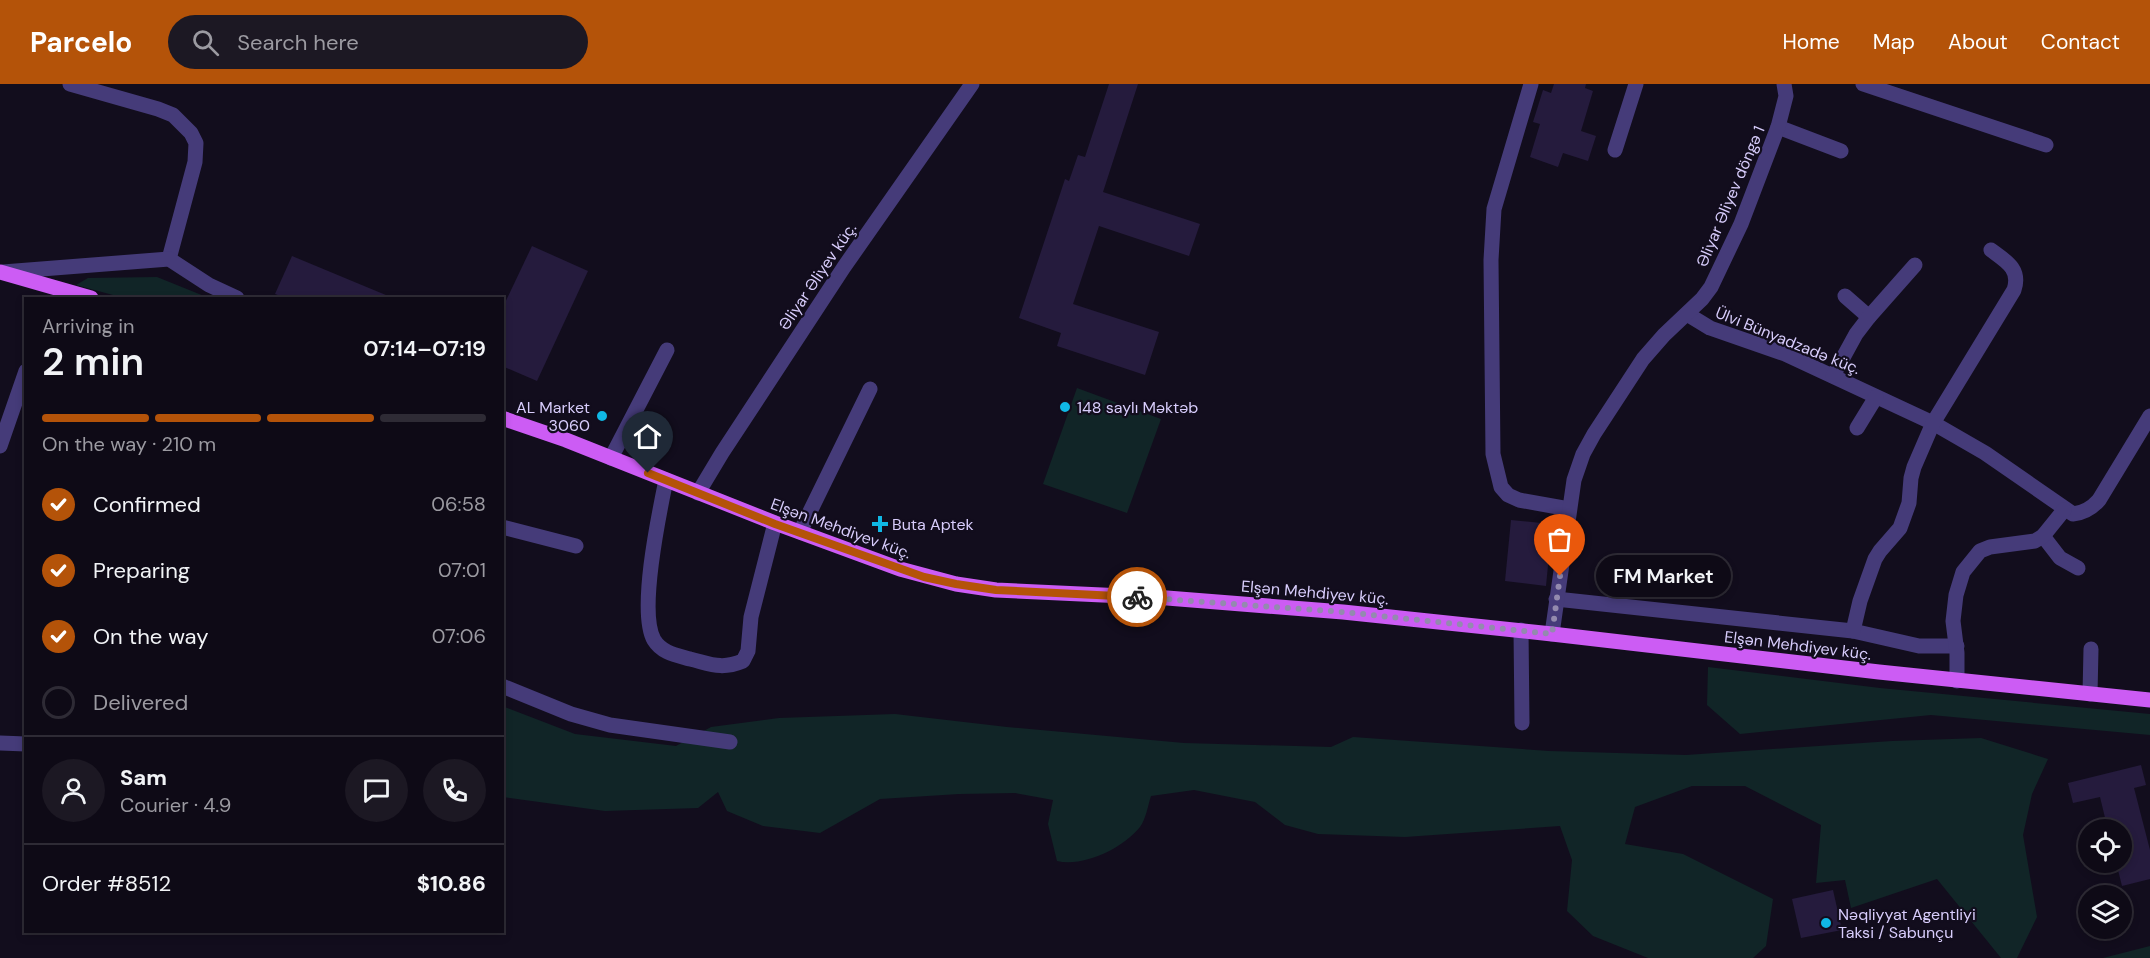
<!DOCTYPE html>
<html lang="en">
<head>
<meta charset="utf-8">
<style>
  :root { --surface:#0e0a16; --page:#1c1823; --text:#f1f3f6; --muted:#9b9aa1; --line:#2e2b35; --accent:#b45309 }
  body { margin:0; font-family:"DM Sans",sans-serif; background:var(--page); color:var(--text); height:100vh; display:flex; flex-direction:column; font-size:22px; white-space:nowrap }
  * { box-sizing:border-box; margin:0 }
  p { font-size:20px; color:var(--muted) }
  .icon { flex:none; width:33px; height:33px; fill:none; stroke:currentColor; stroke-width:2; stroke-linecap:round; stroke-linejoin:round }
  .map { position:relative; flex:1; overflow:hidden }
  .side { position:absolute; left:24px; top:213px; width:480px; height:636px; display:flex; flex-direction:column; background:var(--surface); border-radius:0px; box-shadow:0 3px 9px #0003,0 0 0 2px var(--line) }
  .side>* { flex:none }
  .buttons { position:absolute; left:2078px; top:735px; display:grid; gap:12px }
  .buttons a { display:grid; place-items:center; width:54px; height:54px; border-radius:50%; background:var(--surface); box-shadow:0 3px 9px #0003,0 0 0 2px var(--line); font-size:30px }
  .pin { position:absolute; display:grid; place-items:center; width:51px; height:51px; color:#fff; margin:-62px -26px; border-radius:50% 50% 50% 0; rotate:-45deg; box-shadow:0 0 6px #0007 }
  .pin .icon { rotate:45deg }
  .courier { position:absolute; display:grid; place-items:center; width:60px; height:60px; margin:-30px; border:4px solid #b45309; border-radius:50%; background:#fff; color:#222; box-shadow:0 2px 8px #0007 }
  .bubble { position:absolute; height:42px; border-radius:21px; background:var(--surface); box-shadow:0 3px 9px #0003,0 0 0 2px var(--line); font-size:20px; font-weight:600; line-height:42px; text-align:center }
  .head em { font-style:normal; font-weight:600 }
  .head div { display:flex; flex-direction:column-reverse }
  .head { display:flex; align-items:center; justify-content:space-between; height:102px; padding:0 18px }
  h1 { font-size:39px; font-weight:600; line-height:45px }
  .bar { display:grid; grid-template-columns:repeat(4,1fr); gap:9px 6px; align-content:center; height:72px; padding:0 18px }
  .bar i { height:8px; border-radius:4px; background:var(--line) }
  .bar .on { background:var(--accent) }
  .bar p { grid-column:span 4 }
  .line { display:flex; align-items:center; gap:15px; padding:0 18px; border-top:2px solid var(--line) }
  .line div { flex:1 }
  .round { display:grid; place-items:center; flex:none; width:63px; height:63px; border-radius:32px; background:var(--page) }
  ol { padding:0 18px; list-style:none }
  li { display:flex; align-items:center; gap:18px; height:66px }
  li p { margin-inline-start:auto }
  li .icon { padding:6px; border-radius:50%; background:var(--accent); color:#fff; stroke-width:4 }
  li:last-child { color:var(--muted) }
  li i { width:33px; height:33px; border:3px solid var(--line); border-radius:50% }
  header { display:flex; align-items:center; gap:36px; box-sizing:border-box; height:84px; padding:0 30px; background:var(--accent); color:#fff }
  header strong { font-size:28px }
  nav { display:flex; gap:33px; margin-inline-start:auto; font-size:21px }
  .search { width:420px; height:54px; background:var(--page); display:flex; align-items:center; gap:15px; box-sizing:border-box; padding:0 21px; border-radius:33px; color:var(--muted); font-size:22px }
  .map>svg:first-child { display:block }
  .green { fill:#112527 }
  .building { fill:#251b3d }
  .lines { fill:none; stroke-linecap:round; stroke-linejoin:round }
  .minor { stroke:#453b79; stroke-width:15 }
  .major { stroke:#cc5cf4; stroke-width:15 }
  .done { stroke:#938aae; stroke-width:6; stroke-dasharray:0 10.8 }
  .route { stroke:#b45309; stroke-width:8 }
  .poi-dot { fill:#10b8e5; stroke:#120d1d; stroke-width:2 }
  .labels { text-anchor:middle; stroke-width:4.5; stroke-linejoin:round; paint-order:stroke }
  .street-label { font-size:16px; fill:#d8cdfc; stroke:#120d1d }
  .poi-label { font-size:16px; fill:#d8cdfc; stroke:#120d1d; text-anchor:start }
</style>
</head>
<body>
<header>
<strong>Parcelo</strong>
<div class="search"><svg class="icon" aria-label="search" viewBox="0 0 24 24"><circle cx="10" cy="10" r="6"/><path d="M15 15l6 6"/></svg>Search here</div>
<nav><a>Home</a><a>Map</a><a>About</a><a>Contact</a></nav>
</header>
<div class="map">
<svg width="2150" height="874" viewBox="0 0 2150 874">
  <rect width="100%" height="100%" fill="#120d1d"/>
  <!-- green -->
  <g class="green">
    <polygon points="157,193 209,214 124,214 76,201 88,194"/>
    <polygon points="1077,304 1161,335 1127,429 1043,400"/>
    <polygon points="1708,583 1880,604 2150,630 2150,651 1931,631 1740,650 1707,621"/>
    <path d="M502,622L575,650L676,662L711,643L779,634L895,630L1007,643L1184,659L1331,663L1353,653L1549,667L1686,671L1892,657L1981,654L2048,675L2032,710L2023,751L2037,833L2017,874H2001L1937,795L1851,824L1845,796L1816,799L1821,741L1745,702H1692L1635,723L1625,760L1683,770L1773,815L1766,862L1753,874H1648L1593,852L1567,827L1572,776L1560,742L1405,753L1318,750L1285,741L1255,718L1194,706L1151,712C1148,721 1146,735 1140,743C1122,765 1084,783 1057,777L1048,740L1053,716L1015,709L959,710L880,715L820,749L763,742L727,727L718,708L698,724L605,727L503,713Z"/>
    <polygon points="2150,862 2150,874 2103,874"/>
  </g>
  <!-- building -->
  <g class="building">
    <polygon points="1109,0 1138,0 1103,108 1200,140 1189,172 1099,142 1073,220 1159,248 1145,291 1057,262 1061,249 1019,234 1065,95 1069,97 1078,71 1085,73"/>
    <polygon points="1554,0 1586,0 1585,4 1593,7 1581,47 1596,52 1588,77 1563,69 1558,83 1530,73 1540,40 1533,38 1543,6 1551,9"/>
    <polygon points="532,162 588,187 537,297 502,282 502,225"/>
    <polygon points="292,172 393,214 286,214 275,210"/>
    <polygon points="1511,436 1552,440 1546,502 1505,497"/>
    <polygon points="2141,681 2146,701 2134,704 2150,766 2150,795 2122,802 2116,778 2121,778 2121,746 2108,746 2100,713 2073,719 2068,699"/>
    <polygon points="1833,806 1842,846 1801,854 1792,815"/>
  </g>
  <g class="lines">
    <!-- minor -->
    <g class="minor">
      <polyline points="70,0 158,25 173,31 191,49 196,59 195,78 169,175"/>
      <polyline points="1531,0 1494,125 1491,176 1493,370 1501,403 1508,411 1519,416 1569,425"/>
      <polyline points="1863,0 2046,61"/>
      <polyline points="1778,43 1841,67"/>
      <polyline points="1615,66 1636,0"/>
      <polyline points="3,188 169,175 209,201 237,214"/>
      <polyline points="1845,212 1869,233"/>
      <path d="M1687,230L1710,244L1785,270L1933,339L1985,369L2073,430C2084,429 2092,424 2099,416L2150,332"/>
      <polyline points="1833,292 1856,250 1869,233 1915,181"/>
      <polyline points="1857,344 1876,313"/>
      <polyline points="0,362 26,287"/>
      <polyline points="611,374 667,266"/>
      <path d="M666,396C659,430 638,528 654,556C662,569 676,571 690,575C711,580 721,586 743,577L748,567L751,533L775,439"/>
      <polyline points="698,409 722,369 844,183 972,0"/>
      <polyline points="502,443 576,462"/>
      <polyline points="800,448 870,305"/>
      <polyline points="2043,452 2060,474 2078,484"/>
      <polyline points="1556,515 1853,547 1919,562 1957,562"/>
      <polyline points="1521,546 1522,639"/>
      <path d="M1853,547L1860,517L1875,475L1880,467L1900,444L1909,419L1911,394L1914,383L1933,339L2014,206C2021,185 2006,177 1991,166"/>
      <polyline points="1552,550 1574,396 1583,370 1594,350 1643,275 1664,251 1702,215 1711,203 1741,140 1778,43 1786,12 1784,0"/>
      <polyline points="1957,597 1957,569 1953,537 1956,511 1963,488 1980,467 1990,463 2035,457 2043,452 2064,426"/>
      <polyline points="502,602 571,630 610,641 730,658"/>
      <polyline points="2090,610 2091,565"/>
      <polyline points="0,659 26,660"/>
    </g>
    <!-- major -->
    <g class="major">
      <polyline points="0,188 91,214"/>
      <polyline points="502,334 566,356 775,439 900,485 956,500 996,506 1167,514 1343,528 1552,550 1879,588 2150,616"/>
    </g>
  </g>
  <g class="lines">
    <!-- done -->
    <polyline class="done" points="1137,513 1343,528 1552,550 1560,492"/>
    <!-- route -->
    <polyline class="route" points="648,389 775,440 924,493 956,500 996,506 1137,513"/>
  </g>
  <!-- markers -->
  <g class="poi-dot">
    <circle cx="1065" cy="323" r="6"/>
    <circle cx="602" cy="332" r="6"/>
    <path d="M877 431h6v6h6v6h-6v6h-6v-6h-6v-6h6z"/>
    <circle cx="1826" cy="839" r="6"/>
  </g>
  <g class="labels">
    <!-- street labels -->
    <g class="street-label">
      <text transform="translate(1730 112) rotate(-67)" y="6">Əliyar Əliyev döngə 1</text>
      <text transform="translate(817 192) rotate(-56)" y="6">Əliyar Əliyev küç.</text>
      <text transform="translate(1788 256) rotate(22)" y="6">Ülvi Bünyadzadə küç.</text>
      <text transform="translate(841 444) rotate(20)" y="6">Elşən Mehdiyev küç.</text>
      <text transform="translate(1315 508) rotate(5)" y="6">Elşən Mehdiyev küç.</text>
      <text transform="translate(1798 561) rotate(7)" y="6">Elşən Mehdiyev küç.</text>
    </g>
    <!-- poi labels -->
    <g class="poi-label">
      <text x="590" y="329" text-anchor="end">AL Market<tspan x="590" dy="18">3060</tspan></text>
      <text x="1077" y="329">148 saylı Məktəb</text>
      <text x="892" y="446">Buta Aptek</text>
      <text x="1838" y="836">Nəqliyyat Agentliyi<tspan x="1838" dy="18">Taksi / Sabunçu</tspan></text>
    </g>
  </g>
</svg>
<div class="buttons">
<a><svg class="icon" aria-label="locate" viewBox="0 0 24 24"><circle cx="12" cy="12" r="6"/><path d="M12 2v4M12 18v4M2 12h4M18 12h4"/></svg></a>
<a><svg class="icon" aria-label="layers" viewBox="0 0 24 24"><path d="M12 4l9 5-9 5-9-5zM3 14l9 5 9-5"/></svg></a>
</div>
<div class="pin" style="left:1560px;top:492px;background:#ea580c"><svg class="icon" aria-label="bag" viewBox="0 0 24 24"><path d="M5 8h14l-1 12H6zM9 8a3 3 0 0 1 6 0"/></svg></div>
<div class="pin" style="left:648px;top:389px;background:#1f2937"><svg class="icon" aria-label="home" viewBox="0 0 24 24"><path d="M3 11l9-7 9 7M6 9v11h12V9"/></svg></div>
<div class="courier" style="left:1137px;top:513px"><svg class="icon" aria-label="bike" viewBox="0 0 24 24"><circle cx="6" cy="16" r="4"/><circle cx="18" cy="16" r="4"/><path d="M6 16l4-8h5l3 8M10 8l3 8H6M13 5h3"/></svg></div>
<div class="bubble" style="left:1596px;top:471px;width:135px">FM Market</div>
<section class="side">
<div class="head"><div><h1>2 min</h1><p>Arriving in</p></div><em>07:14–07:19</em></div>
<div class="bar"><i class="on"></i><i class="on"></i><i class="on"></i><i></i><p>On the way · 210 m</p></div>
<ol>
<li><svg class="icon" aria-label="check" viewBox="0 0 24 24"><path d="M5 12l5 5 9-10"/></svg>Confirmed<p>06:58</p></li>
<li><svg class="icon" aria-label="check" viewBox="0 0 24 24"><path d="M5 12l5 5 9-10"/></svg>Preparing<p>07:01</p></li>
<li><svg class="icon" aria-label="check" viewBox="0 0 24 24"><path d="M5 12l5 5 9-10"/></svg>On the way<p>07:06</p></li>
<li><i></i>Delivered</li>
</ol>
<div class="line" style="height:108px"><a class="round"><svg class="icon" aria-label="person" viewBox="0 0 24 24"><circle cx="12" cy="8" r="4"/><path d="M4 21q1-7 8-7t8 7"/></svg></a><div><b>Sam</b><p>Courier · 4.9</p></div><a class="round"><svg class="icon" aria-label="chat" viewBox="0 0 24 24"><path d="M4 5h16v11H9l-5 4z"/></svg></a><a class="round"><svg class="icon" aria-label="phone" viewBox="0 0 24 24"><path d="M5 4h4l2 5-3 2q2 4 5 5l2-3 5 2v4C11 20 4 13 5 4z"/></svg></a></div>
<div class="line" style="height:78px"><div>Order #8512</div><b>$10.86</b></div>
</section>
</div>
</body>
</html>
